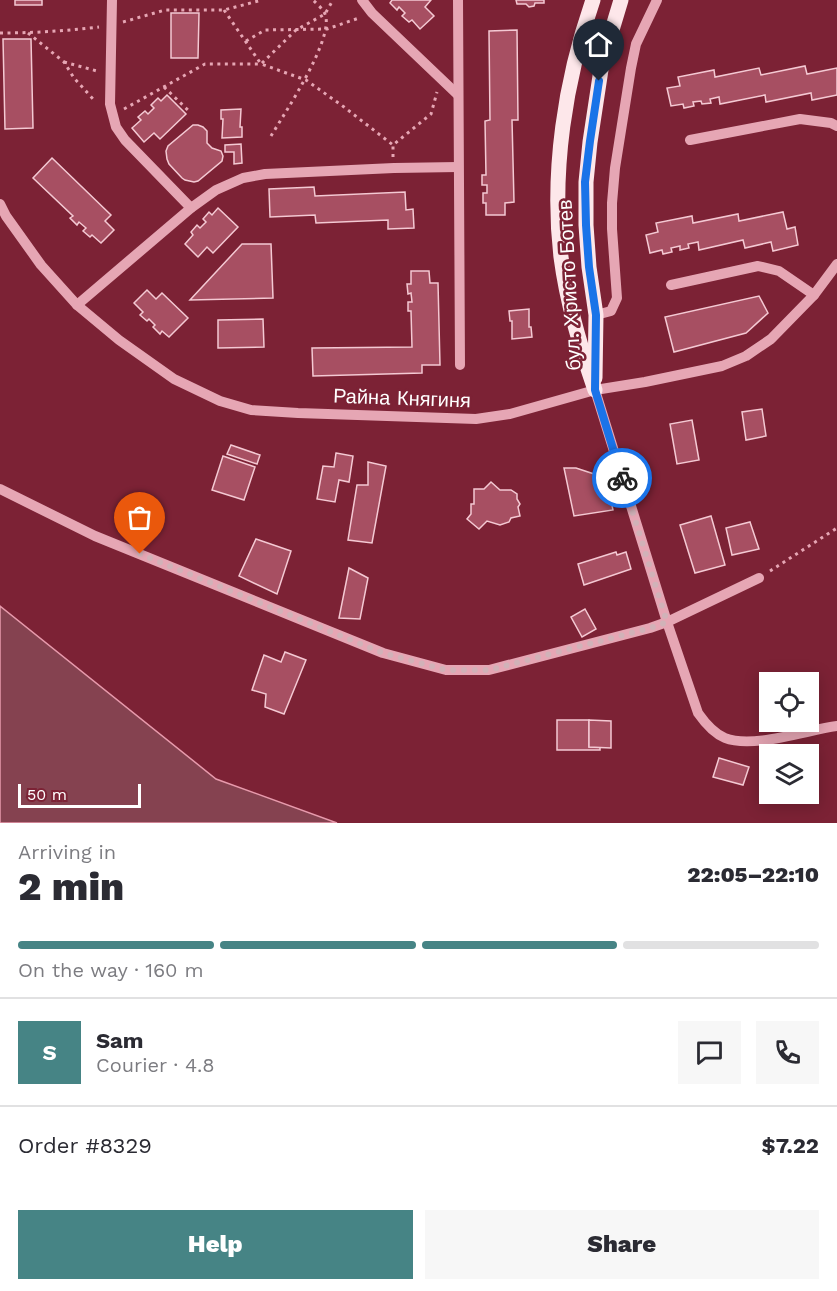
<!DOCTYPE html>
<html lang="en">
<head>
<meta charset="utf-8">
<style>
  :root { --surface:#fff; --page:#f7f7f7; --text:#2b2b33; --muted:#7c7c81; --line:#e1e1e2; --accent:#468485 }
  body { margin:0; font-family:"Work Sans",sans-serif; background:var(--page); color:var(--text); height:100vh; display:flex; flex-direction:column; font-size:22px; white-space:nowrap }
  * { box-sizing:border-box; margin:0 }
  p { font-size:20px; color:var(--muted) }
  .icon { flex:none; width:33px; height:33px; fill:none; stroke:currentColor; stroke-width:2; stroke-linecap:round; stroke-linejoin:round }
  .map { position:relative; height:823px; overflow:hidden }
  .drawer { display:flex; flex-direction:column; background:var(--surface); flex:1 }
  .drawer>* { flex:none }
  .controls { position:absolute; left:759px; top:672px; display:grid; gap:12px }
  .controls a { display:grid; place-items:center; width:60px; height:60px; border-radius:0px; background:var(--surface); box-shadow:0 3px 15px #0003; font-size:30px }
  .scale { position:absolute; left:18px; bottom:15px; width:123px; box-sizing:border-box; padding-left:6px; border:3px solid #fff; border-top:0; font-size:16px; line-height:21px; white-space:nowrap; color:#fff; -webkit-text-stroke:4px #7c2235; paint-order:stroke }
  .pin { position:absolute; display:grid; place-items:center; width:51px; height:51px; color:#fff; margin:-62px -26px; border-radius:50% 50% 50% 0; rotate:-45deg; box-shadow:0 0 6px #0007 }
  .pin .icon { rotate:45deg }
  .courier { position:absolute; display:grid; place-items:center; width:60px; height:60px; margin:-30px; border:4px solid #1a73e8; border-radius:50%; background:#fff; color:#222; box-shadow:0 2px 8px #0007 }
  .summary em { font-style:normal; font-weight:800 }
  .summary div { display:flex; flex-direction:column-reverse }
  .summary { display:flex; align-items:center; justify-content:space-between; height:102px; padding:0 18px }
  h1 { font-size:39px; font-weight:800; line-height:45px }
  .bar { display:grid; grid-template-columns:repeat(4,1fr); gap:9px 6px; align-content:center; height:72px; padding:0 18px }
  .bar i { height:8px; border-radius:4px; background:var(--line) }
  .bar .current { background:var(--accent) }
  .bar p { grid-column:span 4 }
  .line { display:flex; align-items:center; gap:15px; padding:0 18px; border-top:2px solid var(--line) }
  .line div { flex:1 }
  .round { display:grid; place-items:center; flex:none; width:63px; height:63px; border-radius:0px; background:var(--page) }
  .action { display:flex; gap:12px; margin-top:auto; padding:12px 18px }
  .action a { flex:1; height:69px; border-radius:0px; background:var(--accent); color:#fff; font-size:24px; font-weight:800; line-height:69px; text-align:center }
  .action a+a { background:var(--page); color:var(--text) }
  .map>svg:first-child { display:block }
  .water { fill:#854250; stroke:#e79aac; stroke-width:1.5 }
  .building { fill:#a74f62; stroke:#f4c9d3; stroke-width:1.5 }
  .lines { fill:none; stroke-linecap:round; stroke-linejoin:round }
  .path { stroke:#e6a6b4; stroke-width:3; stroke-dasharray:3 4.5; stroke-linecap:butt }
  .minor { stroke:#e6a6b4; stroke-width:10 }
  .major { stroke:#fde7ea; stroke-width:15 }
  .done { stroke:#d1b2b8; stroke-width:6; stroke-dasharray:0 10.8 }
  .route { stroke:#1a73e8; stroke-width:8 }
  .labels { text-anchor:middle; stroke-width:5; stroke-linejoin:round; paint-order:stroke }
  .street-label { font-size:20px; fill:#fff; stroke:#7c2235 }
</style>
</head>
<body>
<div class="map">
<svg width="837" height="823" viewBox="0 0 837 823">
  <rect width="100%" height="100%" fill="#7c2235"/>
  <!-- water -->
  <polygon class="water" points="0,606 216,779 337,823 0,823"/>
  <!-- building -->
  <g class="building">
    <rect x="15" y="0" width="27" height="5"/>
    <polygon points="392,0 431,0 425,7 434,16 420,29 412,20 409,22 402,16 405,13 399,7 397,10 390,3"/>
    <polygon points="516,0 544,0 544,3 535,3 534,6 529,7 526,4 517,4"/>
    <polygon points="171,13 199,13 198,58 171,58"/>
    <polygon points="517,30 518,120 512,120 514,202 505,203 505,215 486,215 486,203 483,203 483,193 487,193 487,185 482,185 482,175 486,175 485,121 490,120 489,31"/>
    <polygon points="3,39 31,39 33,128 5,129"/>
    <polygon points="805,66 807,74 837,68 837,95 812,100 811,93 766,102 765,95 720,104 719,97 710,99 711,103 702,104 701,101 693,102 694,106 684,108 683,104 671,106 667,88 680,86 678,77 714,70 715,77 759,68 761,75"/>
    <polygon points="167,95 186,114 160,139 154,133 144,142 132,128 141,120 138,117 145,111 148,114 154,108 151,105 158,98 161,101"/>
    <polygon points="241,109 240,127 242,127 242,137 222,138 223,119 221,119 221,110"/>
    <polygon points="193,125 198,125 203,127 207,131 207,143 212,148 221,151 223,156 222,161 198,181 194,182 185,180 182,178 169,164 167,159 166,151 168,146"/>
    <polygon points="241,144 242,163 234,164 234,152 225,152 225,145"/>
    <polygon points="52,158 111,215 105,221 114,230 101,243 92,235 90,237 83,231 86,228 79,222 77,225 70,218 73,216 33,178"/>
    <polygon points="314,187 315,196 405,192 406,210 413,209 414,228 388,229 388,220 316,223 315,215 270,217 269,189"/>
    <polygon points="218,208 238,227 213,253 207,247 198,257 185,244 193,235 191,232 197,225 200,228 206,222 203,219 209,212 212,215"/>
    <polygon points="783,212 787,229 795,227 798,245 773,251 771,242 745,248 743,240 699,250 698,242 688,244 689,248 680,250 680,246 671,248 672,252 663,254 662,250 650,253 646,235 658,232 656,223 692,216 693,223 738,214 739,221"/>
    <polygon points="242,244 271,244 273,298 190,300"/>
    <polygon points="411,271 429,271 430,283 438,283 440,365 422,365 422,373 313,376 312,348 412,347 411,311 408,311 408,302 412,302 411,293 408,294 407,284 411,284"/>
    <polygon points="147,290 156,299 162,293 188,318 169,337 162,331 160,334 153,327 155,325 149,319 147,321 140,315 143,312 134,303"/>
    <polygon points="759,296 768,313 746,333 674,352 665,317"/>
    <polygon points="529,309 529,327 531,327 532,337 512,339 512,321 510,321 509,311"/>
    <polygon points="263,319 264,347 218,348 218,320"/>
    <polygon points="762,409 766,436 746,440 742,412"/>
    <polygon points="692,420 699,460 677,464 670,424"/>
    <polygon points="231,445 260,455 257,464 227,454"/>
    <polygon points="336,453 353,456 349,482 339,480 335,502 317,499 323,466 334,467"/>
    <polygon points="223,456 255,467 244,500 212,490"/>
    <polygon points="368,462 386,466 372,543 348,540 357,485 368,485"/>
    <polygon points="564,468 576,468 597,475 601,481 605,493 607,493 609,502 611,501 613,510 574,516"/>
    <polygon points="491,482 500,490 511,490 517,494 517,499 520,504 518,507 520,516 511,518 509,522 500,525 487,521 479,529 467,519 471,514 471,504 474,504 474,489 484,489"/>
    <polygon points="711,516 725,565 695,573 680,525"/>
    <polygon points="750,522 759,549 732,555 726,528"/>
    <polygon points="256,539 291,551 277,594 239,576"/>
    <polygon points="616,552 617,555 626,552 631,569 584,585 578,564"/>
    <polygon points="349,568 368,578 360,619 339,618"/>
    <polygon points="585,609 596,629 582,637 571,617"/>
    <polygon points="285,652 306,660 284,714 265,707 266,694 252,690 264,655 281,662"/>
    <polygon points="557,720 589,720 589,747 600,747 600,750 557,750"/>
    <polygon points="589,720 611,721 611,748 589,747"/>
    <polygon points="719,758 749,767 743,785 713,777"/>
  </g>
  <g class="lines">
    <!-- path -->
    <g class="path">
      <polyline points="224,10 261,64 306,80 344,107 393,145"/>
      <polyline points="123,22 165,10 224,10 262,0"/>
      <path d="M0,33C33,33 66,31 99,27"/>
      <polyline points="28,33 64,62 74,78 94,100 96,101"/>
      <polyline points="246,41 265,30 327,29 359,18"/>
      <polyline points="64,62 97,71"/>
      <polyline points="164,87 191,113"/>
      <polyline points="124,109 205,64 261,64 296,30 325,14 333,0"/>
      <path d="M271,136C284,114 335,38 325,14C323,9 317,4 313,0"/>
      <polyline points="393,157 393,145 431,114 437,92"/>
      <polyline points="770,571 837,528"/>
    </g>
    <!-- minor -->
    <g class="minor">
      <polyline points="112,0 110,104 116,127 125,140 191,208"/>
      <polyline points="362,0 372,13 458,95"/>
      <polyline points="458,0 460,365"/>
      <polyline points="690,140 800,119 831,123 837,126"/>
      <polyline points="0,204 6,216 41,265 77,305 119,340 174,379 220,401 251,410 298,413 476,419 510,414 595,390 645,382 722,366 746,356 771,339 814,295 837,264"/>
      <polyline points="671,285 758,266 779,271 814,295"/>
      <polyline points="77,305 191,208 216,190 243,178 265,174 394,168 458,167"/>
      <polyline points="596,315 611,311 617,298 612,229 612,203 615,168 631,68 636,44 657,0"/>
      <path d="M595,390L667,622L698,713C705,723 713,733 725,738C753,749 807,730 837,726"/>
      <polyline points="0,489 95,536 383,653 446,670 489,670 650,628 667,622 759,578"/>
    </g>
    <!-- major -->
    <g class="major">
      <path d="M593,0C565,80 551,172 561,257C567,303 580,346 595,390"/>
      <polyline points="595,378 596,315 589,267 586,225 586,182 590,142 602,63 621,0"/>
    </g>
  </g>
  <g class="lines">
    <!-- done -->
    <polyline class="done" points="140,554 383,653 446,670 489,670 650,628 667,622 622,478"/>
    <!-- route -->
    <polyline class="route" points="599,81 590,141 585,182 586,225 589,267 596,315 595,390 622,478"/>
  </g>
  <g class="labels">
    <!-- street labels -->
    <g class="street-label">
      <text transform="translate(569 285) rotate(-93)" y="7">бул. Христо Ботев</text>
      <text transform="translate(402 398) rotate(2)" y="7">Райна Княгиня</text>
    </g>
  </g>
</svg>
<div class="controls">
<a><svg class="icon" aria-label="locate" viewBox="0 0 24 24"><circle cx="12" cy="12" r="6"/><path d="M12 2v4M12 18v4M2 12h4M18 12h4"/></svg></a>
<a><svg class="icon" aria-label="layers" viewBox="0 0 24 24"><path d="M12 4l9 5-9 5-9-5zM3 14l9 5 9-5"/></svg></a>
</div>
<div class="scale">50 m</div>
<div class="pin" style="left:140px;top:554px;background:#ea580c"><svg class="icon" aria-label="bag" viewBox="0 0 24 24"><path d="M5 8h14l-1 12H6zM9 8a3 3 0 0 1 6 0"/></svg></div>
<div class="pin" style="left:599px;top:81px;background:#1f2937"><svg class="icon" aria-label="home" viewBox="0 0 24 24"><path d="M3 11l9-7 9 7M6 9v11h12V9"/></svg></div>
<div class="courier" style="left:622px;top:478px"><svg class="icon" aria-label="bike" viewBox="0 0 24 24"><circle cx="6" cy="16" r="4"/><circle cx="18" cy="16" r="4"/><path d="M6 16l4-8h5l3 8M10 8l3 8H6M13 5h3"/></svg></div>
</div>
<section class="drawer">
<div class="summary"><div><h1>2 min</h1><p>Arriving in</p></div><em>22:05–22:10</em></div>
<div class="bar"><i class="current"></i><i class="current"></i><i class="current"></i><i></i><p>On the way · 160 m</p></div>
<div class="line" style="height:108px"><b class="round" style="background:var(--accent);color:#fff">S</b><div><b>Sam</b><p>Courier · 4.8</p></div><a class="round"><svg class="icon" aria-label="chat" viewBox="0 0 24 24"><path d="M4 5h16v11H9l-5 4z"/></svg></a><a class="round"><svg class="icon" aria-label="phone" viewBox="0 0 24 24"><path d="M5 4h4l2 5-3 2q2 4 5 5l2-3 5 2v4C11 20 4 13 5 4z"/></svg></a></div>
<div class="line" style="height:78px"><div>Order #8329</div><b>$7.22</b></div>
<div class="action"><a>Help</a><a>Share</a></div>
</section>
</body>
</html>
